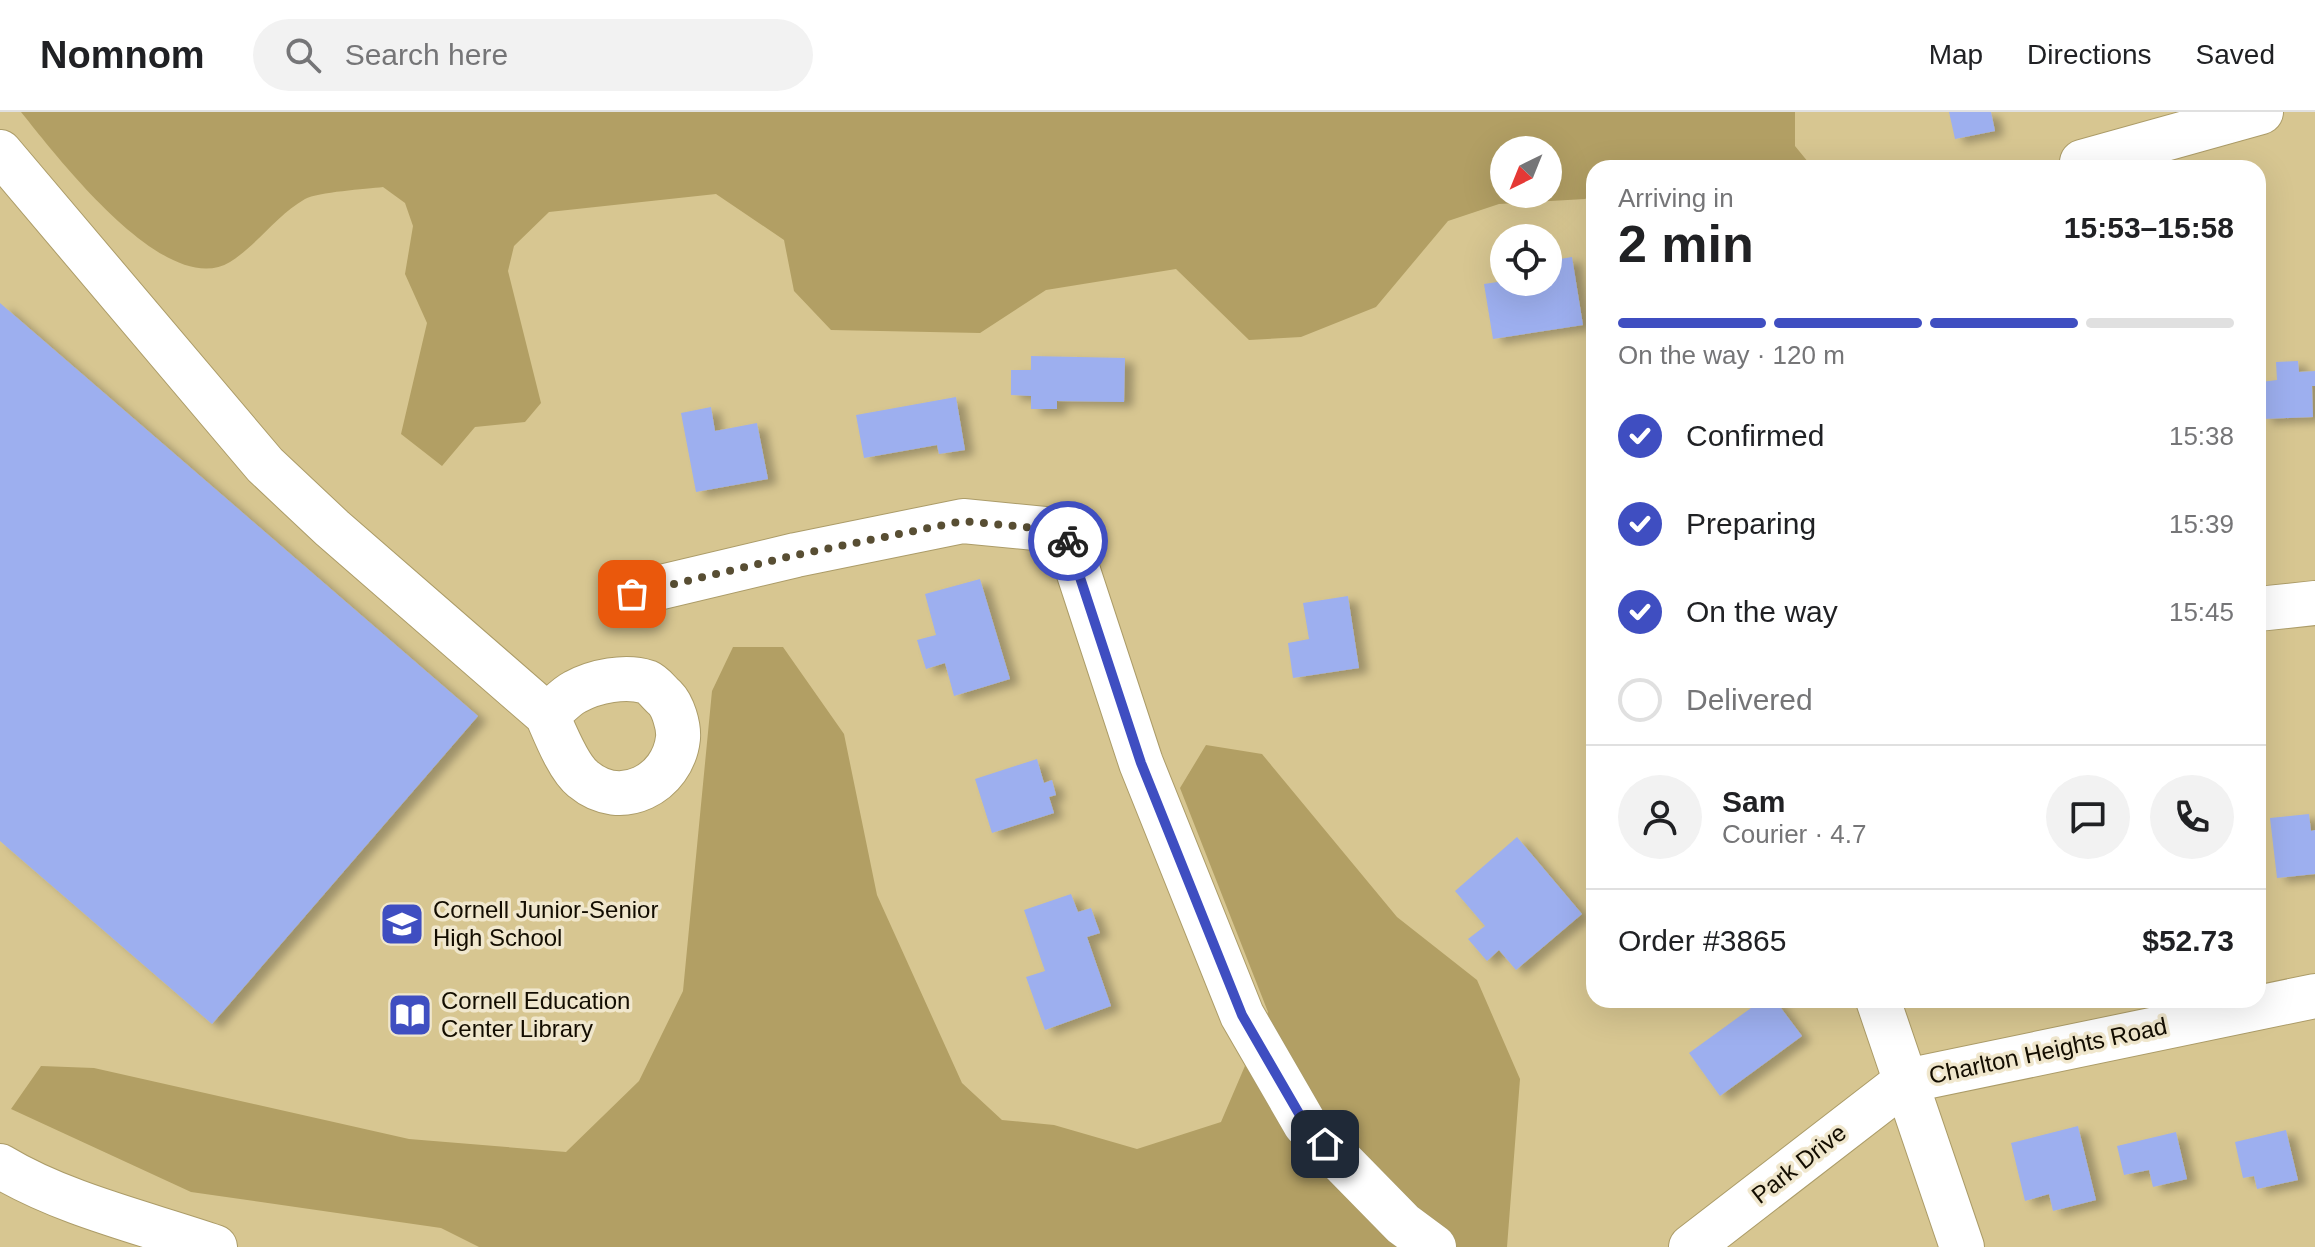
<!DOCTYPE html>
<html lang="en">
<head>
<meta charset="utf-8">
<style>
  :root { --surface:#fff; --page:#f2f2f2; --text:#202124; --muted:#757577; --line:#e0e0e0; --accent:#3f4ec1 }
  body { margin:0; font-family:Arial,sans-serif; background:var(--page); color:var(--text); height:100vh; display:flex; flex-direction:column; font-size:30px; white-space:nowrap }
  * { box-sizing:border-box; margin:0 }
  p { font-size:26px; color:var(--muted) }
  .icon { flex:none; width:44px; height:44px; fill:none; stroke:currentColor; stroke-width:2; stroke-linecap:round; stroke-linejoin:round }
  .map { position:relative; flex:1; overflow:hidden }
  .side { position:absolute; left:1586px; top:48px; width:680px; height:848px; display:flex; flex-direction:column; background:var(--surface); border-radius:24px; box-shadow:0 8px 32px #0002 }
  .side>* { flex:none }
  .needle { width:52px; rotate:223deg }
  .fabs { position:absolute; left:1490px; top:24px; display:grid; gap:16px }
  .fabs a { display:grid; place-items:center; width:72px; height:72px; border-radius:50%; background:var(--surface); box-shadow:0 8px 32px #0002; font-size:40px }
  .pin { position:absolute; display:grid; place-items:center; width:68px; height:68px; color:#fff; margin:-34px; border-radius:16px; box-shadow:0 4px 12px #0006 }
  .courier { position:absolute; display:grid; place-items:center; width:80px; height:80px; margin:-40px; border:6px solid #3f4ec1; border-radius:50%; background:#fff; color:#222; box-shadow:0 2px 10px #0007 }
  .head em { font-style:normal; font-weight:600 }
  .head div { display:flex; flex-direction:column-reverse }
  .head { display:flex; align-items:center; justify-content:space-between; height:136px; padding:0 32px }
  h1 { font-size:52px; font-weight:600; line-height:60px }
  .bar { display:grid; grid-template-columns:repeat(4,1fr); gap:12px 8px; align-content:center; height:96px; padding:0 32px }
  .bar i { height:10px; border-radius:6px; background:var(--line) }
  .bar .on { background:var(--accent) }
  .bar p { grid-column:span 4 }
  .line { display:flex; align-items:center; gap:20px; padding:0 32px; border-top:2px solid var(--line) }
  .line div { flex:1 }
  .round { display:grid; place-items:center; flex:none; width:84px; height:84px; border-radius:42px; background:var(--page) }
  ol { padding:0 32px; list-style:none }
  li { display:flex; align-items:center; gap:24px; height:88px }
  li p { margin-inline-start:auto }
  li .icon { padding:8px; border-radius:50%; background:var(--accent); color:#fff; stroke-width:4 }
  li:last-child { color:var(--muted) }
  li i { width:44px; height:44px; border:4px solid var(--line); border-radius:50% }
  header { display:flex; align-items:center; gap:48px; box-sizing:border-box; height:112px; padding:0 40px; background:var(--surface); border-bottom:2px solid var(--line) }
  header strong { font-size:38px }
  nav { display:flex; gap:44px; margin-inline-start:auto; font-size:28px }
  .search { width:560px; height:72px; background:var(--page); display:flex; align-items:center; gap:20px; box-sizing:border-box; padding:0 28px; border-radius:44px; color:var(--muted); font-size:30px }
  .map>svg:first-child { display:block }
  .green { fill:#b29f64; fill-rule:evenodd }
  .building { fill:#9dafef; filter:url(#shadow) }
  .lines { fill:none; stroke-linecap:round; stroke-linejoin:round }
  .minor-casing { stroke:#ac9c68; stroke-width:46 }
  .minor { stroke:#fff; stroke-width:44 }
  .done { stroke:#584e33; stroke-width:8; stroke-dasharray:0 14.4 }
  .route { stroke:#3f4ec1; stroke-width:10 }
  .labels { text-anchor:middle; stroke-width:7; stroke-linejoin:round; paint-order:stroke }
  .poi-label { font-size:24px; fill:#130d00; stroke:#f0e7cd; text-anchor:start }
  .street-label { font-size:24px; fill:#130d00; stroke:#f0e7cd }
</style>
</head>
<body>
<header>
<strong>Nomnom</strong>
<div class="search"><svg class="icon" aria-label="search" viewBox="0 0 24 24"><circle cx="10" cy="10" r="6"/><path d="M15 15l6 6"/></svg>Search here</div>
<nav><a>Map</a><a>Directions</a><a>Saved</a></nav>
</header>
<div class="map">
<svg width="2315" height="1135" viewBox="0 0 2315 1135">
  <defs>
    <filter id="shadow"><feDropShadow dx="9" dy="5" stdDeviation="4" flood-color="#0004"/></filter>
  </defs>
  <rect width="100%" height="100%" fill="#d7c691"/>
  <!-- green -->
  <g class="green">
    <path d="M21,0H1795V34L1813,56H1594V82L1585,87L1499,92L1448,109L1376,195L1301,225L1249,228L1176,157L1046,178L980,221L831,218L794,179L784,128L716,82L549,100L514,134L508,159L541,291L525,310L475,315L442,354L401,322L427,211L405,162L413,114L405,91L383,75C366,77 318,80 305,87C277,103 257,133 230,150C166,189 56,43 21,0ZM1504,38H1548V82H1504Z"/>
    <polygon points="733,535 783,535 844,622 877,783 962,971 1002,1008 1054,1013 1137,1037 1221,1010 1268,900 1180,676 1206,633 1262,642 1397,805 1477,868 1520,967 1507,1135 479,1135 441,1116 191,1080 11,997 41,954 94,956 409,1027 566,1040 639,969 683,879 712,579"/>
  </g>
  <!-- building -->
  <g class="building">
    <polygon points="1949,0 1991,0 1995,19 1955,27"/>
    <polygon points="1572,145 1583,213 1493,227 1484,172 1504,169 1548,170 1548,149"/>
    <polygon points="0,191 478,604 212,912 0,729"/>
    <polygon points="1031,244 1125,246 1124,290 1057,289 1057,297 1031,297 1031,284 1011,283 1011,258 1031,258"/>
    <polygon points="2298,249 2299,260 2315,259 2315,274 2312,274 2313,305 2263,307 2261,270 2277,268 2276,250"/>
    <polygon points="956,285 965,338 939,342 937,333 864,346 856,303"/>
    <polygon points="711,295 715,319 757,311 768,367 696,380 681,301"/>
    <polygon points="980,467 1010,567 954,584 945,551 926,557 917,528 936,523 925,482"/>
    <polygon points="1348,484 1359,556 1293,566 1288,531 1309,527 1303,491"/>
    <polygon points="1037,647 1044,671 1052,668 1056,683 1049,685 1054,701 992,721 975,667"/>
    <polygon points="2309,702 2311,719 2315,718 2315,762 2277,766 2270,706"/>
    <polygon points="1517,725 1582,802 1516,858 1499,838 1487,849 1468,827 1485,814 1455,779"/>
    <polygon points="1071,782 1078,800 1091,796 1100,821 1087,825 1111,894 1045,918 1026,865 1045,859 1024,798"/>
    <polygon points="1762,888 1775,888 1802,924 1720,984 1689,941"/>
    <polygon points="2078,1014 2096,1088 2053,1099 2049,1082 2025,1089 2011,1031"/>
    <polygon points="2286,1018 2298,1068 2257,1077 2254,1064 2243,1066 2235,1030"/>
    <polygon points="2176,1020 2187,1067 2153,1075 2149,1058 2124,1063 2117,1034"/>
  </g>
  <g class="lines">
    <!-- minor casing -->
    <g class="minor-casing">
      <g id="minor">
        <path d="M0,40L265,353L332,416L547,603C555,621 568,655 583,667C621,699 673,672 678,626C679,614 673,594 665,586C659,581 654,573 647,570C626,563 595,569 575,580C565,585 556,596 547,603"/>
        <polyline points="2082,50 2261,0"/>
        <polyline points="632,482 796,443 963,409 1065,419 1141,651 1242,903 1305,1012 1403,1112 1434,1135"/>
        <polyline points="2258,497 2315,491"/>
        <polyline points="1878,888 1962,1135"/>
        <path d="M0,1054C63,1092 145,1111 215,1135"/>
        <polyline points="1691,1135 1906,969 2315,884"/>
      </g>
    </g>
    <!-- minor -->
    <use href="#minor" class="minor"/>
  </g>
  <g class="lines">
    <!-- done -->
    <polyline class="done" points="632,482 796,443 963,409 1065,419 1068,429"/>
    <!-- route -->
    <polyline class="route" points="1068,429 1141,651 1242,903 1305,1012 1325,1032"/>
  </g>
  <!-- icons -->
  <defs>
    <g id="school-square" transform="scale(2.3)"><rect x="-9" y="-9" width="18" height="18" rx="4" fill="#3f4ec1" stroke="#f0e7cd"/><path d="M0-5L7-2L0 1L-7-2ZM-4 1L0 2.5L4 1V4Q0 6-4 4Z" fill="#fff"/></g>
    <g id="library-square" transform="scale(2.3)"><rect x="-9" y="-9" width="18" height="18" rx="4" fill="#3f4ec1" stroke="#f0e7cd"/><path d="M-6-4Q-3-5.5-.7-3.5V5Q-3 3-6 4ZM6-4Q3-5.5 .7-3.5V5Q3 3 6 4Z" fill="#fff"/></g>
  </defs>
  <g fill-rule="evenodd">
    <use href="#school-square" x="402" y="812"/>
    <use href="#library-square" x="410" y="903"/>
  </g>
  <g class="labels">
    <!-- poi labels -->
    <g class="poi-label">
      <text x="433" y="806">Cornell Junior-Senior<tspan x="433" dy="28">High School</tspan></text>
      <text x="441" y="897">Cornell Education<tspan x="441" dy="28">Center Library</tspan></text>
    </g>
    <!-- street labels -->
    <g class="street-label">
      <text transform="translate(2048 939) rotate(-12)" y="8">Charlton Heights Road</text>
      <text transform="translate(1799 1052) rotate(-38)" y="8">Park Drive</text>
    </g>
  </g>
</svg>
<div class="fabs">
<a><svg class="needle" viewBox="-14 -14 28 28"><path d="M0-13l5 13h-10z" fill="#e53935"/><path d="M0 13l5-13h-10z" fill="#757577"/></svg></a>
<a><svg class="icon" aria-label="locate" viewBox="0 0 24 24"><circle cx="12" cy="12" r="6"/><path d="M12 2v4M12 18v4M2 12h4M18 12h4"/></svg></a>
</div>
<div class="pin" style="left:632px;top:482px;background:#ea580c"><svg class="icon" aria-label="bag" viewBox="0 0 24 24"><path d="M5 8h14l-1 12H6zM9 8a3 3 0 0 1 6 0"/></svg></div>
<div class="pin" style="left:1325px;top:1032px;background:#1f2937"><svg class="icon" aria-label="home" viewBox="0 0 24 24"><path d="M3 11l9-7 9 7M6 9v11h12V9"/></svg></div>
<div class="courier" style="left:1068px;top:429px"><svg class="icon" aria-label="bike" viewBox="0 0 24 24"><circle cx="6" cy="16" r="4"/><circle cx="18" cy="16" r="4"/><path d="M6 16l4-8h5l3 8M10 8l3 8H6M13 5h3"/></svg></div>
<section class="side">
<div class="head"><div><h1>2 min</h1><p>Arriving in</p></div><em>15:53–15:58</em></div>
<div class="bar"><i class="on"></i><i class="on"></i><i class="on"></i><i></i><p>On the way · 120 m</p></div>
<ol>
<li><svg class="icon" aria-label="check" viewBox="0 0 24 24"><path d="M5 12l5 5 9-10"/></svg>Confirmed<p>15:38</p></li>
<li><svg class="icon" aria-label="check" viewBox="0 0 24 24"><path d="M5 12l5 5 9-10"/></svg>Preparing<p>15:39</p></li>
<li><svg class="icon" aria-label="check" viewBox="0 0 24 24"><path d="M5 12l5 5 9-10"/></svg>On the way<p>15:45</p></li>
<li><i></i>Delivered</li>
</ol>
<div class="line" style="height:144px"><a class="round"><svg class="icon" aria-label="person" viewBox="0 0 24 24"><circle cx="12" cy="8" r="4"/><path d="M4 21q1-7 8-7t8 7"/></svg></a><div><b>Sam</b><p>Courier · 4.7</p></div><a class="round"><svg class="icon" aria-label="chat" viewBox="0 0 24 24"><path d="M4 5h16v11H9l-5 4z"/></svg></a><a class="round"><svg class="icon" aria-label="phone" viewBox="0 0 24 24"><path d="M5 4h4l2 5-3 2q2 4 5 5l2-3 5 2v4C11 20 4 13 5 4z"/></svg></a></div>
<div class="line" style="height:104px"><div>Order #3865</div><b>$52.73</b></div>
</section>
</div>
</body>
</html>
